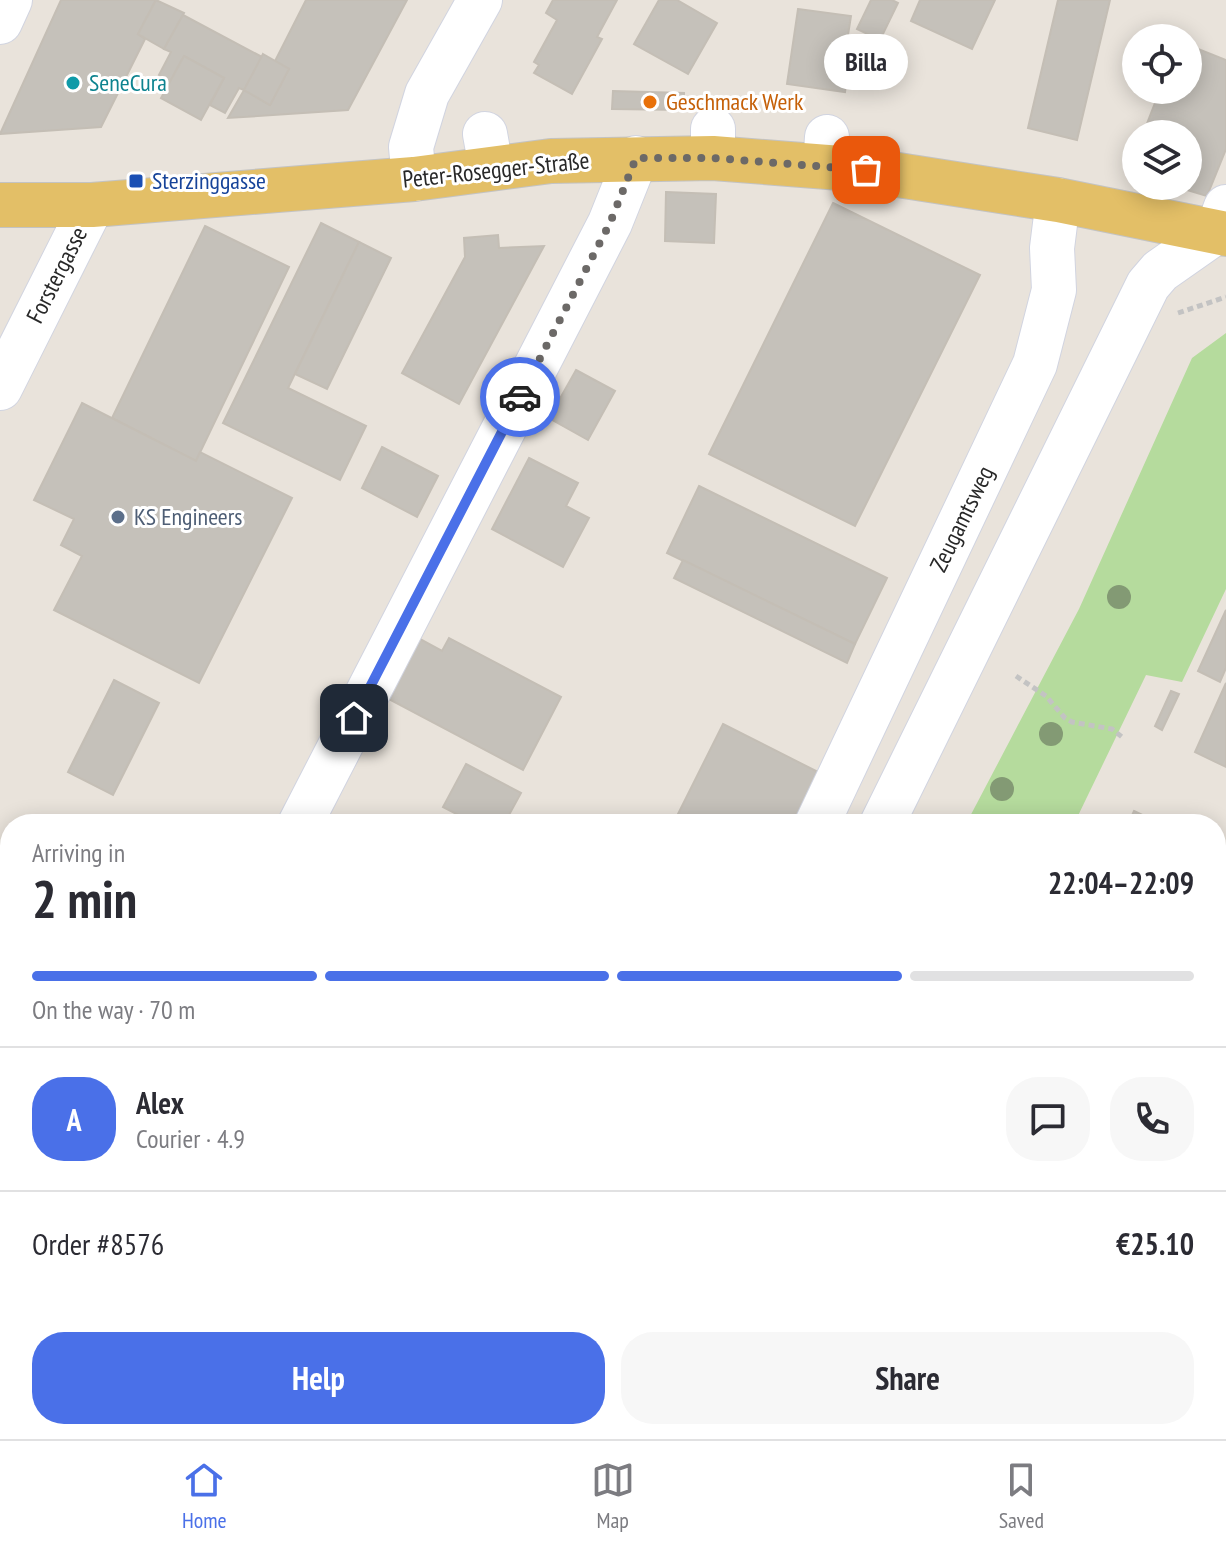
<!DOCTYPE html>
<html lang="en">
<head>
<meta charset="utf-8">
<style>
  :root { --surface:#fff; --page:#f7f7f7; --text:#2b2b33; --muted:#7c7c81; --line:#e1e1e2; --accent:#4a70e8 }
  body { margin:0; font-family:"PT Sans Narrow",sans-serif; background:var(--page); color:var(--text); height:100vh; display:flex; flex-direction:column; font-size:30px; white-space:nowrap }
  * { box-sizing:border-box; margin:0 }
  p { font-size:26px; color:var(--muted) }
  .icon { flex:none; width:44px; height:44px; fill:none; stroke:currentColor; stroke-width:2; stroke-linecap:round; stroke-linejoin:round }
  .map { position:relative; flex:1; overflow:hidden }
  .side { position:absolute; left:0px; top:814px; width:1226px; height:626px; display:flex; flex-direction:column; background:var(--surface); border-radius:32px 32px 0 0; box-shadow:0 4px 20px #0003 }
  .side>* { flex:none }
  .tools { position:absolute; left:1122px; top:24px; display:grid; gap:16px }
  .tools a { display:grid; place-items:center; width:80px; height:80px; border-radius:50%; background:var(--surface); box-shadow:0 4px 20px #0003; font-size:40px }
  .pin { position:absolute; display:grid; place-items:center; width:68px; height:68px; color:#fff; margin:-34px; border-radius:16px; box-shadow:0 4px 12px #0006 }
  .courier { position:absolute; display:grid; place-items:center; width:80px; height:80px; margin:-40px; border:6px solid #4a70e8; border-radius:50%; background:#fff; color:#222; box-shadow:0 2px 10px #0007 }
  .bubble { position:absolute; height:56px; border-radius:28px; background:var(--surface); box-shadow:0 4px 20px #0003; font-size:26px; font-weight:700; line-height:56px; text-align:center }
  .summary em { font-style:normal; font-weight:700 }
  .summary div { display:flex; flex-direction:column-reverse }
  .summary { display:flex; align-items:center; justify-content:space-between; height:136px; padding:0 32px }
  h1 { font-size:52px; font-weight:700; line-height:60px }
  .bar { display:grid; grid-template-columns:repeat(4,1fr); gap:12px 8px; align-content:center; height:96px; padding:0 32px }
  .bar i { height:10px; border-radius:6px; background:var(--line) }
  .bar .active { background:var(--accent) }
  .bar p { grid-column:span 4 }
  .line { display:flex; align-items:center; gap:20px; padding:0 32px; border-top:2px solid var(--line) }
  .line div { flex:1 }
  .round { display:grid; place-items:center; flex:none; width:84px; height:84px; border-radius:32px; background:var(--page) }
  .primary-button { display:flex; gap:16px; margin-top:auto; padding:16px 32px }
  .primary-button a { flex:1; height:92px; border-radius:32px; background:var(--accent); color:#fff; font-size:32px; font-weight:700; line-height:92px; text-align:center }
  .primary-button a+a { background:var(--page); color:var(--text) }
  .tab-bar { display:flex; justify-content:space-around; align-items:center; height:112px; border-top:2px solid var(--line); background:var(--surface); font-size:22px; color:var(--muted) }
  .tab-bar a { display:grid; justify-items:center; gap:4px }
  .tab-bar .active { color:var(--accent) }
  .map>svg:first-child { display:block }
  .green { fill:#b5db9d }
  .building { fill:#c5c1ba; stroke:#c4beb5; stroke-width:2 }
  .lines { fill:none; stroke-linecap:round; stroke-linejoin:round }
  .minor-casing { stroke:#d1d4e0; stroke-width:46 }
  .major-casing { stroke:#c3c3c3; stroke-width:46 }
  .path { stroke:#c3c3c3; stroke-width:5; stroke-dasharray:6 4; stroke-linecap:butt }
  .minor { stroke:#fff; stroke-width:44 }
  .major { stroke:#e3bf67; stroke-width:44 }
  .tram { stroke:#9fa2b1; stroke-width:2 }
  .tree { fill:#839a74 }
  .done { stroke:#6c6967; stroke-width:8; stroke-dasharray:0 14.4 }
  .route { stroke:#4a70e8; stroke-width:10 }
  .culture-dot { fill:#0f9aa8; stroke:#fff; stroke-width:3 }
  .food-dot { fill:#e8710a; stroke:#fff; stroke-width:3 }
  .transit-dot { fill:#1a4fb4; stroke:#fff; stroke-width:3 }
  .service-dot { fill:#5c6f8a; stroke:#fff; stroke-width:3 }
  .labels { text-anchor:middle; stroke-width:6; stroke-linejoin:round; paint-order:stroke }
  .culture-label { font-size:24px; fill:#0d838f; stroke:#fff; text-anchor:start }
  .food-label { font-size:24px; fill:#c56008; stroke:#fff; text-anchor:start }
  .street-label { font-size:24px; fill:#282828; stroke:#fff }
  .transit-label { font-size:24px; fill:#164399; stroke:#fff; text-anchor:start }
  .service-label { font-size:24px; fill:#4e5e75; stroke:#fff; text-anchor:start }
</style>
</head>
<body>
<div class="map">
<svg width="1226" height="1439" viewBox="0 0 1226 1439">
  <rect width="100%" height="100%" fill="#e9e3db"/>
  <!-- green -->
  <g class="green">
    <polygon points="1226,333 1226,589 1182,682 1146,675 1074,824 966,824 1079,609 1192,358"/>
    <polygon points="10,1393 10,1430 81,1430 98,1439 0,1439 0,1415"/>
  </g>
  <!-- building -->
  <g class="building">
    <polygon points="61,0 156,0 138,34 145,39 101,127 0,134"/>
    <polygon points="156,0 184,13 164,49 138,34"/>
    <polygon points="306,0 407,0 348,110 228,118 244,90 270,105 289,69 275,61"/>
    <polygon points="553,0 617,0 597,37 602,39 572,94 534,73 539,65 534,62 557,20 546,13"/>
    <polygon points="659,0 677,0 717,23 688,74 634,44"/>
    <polygon points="871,0 892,0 898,3 880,40 857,29"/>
    <polygon points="920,0 995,0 972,49 911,21"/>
    <polygon points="1058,0 1110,0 1077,140 1028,128"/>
    <polygon points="798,9 851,16 847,41 852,41 845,92 787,84"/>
    <polygon points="183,15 262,57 244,90 239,88 225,113 210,105 224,78 184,56 170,82 159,75 171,52 164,49"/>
    <polygon points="1188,45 1226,60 1226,149 1207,196 1174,186 1188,186 1188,134 1143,134 1160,90 1188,90"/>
    <polygon points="263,54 289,69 270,105 244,90"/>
    <polygon points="184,56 224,78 201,120 161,98"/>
    <polygon points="613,91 684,93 684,110 612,109"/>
    <polygon points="666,192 716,194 714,243 665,241"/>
    <polygon points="833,203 980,275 855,526 709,454"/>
    <polygon points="321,223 359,242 288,388 366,426 340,480 223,423"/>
    <polygon points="205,226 289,267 196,461 112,418"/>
    <polygon points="498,235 499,248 544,246 459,404 402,373 465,257 464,238"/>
    <polygon points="359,242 391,258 327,389 295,374"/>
    <polygon points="576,370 615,391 588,440 549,418"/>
    <polygon points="82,403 196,461 200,452 292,498 199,683 54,610 82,556 61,545 74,519 34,500"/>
    <polygon points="382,447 438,476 417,517 362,488"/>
    <polygon points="529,458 578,483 566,506 589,518 563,567 492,529"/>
    <polygon points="699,486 887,578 855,644 667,553"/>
    <polygon points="683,560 855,644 847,663 674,578"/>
    <polygon points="1226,610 1226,668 1220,682 1198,671"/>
    <polygon points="418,638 442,651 449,638 561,697 523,770 387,698"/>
    <polygon points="114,680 159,703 113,795 68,772"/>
    <polygon points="1226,683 1226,767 1195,752"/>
    <polygon points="1171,691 1179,694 1162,730 1155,726"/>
    <polygon points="723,724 820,773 795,824 673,824"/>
    <polygon points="466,764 521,793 504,824 476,824 443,807"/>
    <polygon points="1134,811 1161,824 1128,824"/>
    <polygon points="1222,1023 1226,1025 1226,1050 1216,1046 1216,1037"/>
    <polygon points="0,1049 10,1054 10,1132 0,1126"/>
    <polygon points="0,1140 10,1146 10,1206 0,1200"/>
    <polygon points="0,1205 10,1210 10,1239 0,1234"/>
    <polygon points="352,1430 434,1430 444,1435 442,1439 369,1439"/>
    <polygon points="696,1430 736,1430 741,1439 693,1439"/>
    <polygon points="955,1430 979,1430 998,1439 951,1439"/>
    <polygon points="1081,1430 1148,1430 1143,1439 1101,1439"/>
  </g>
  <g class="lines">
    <!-- minor casing -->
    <g class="minor-casing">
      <g id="minor">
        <polyline points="0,22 10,0"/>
        <polyline points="485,134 491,167"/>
        <polyline points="713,158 713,129"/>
        <polyline points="825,166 827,137"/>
        <polyline points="414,179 411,147 427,94 480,0"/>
        <polyline points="0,388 92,205"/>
        <polyline points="300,824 610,223 636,158"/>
        <polyline points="817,824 1035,364 1054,290 1052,248 1058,200"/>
        <polyline points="882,824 1148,285 1160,271 1217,231 1226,207"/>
        <polyline points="0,1373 10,1355"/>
        <polyline points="784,1430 786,1439"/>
        <polyline points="513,1439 517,1430"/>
        <polyline points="584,1439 589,1430"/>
      </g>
    </g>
    <!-- major casing -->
    <g class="major-casing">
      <polyline id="major" points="0,205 92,205 414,179 551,161 713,158 866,170 1058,200 1226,234"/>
    </g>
    <!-- path -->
    <g class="path">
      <polyline points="1178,313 1226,297"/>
      <polyline points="1016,676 1046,696 1065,718 1072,722 1112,729 1122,737"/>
      <polyline points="1216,1187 1223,1168 1226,1168"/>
      <polyline points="1216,1240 1226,1245"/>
      <polyline points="1216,1283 1226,1288"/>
      <polyline points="4,1412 10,1422"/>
      <polyline points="15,1430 21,1439"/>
      <polyline points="29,1430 46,1439"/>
      <polyline points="894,1439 898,1430"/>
    </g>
    <!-- minor -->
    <use href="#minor" class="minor"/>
    <!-- major -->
    <use href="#major" class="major"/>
    <!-- tram -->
    <g class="tram">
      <polyline points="798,1430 802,1439"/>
      <polyline points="579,1439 585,1430"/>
    </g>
  </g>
  <!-- trees -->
  <g class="tree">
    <circle cx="1119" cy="597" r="12"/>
    <circle cx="1051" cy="734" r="12"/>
    <circle cx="1002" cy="789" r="12"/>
  </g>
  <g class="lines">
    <!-- done -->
    <polyline class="done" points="520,397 610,223 636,158 713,158 866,170"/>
    <!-- route -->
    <polyline class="route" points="354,718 520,397"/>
  </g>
  <!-- markers -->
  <circle class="culture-dot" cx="73" cy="83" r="8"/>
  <circle class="food-dot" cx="650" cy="102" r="8"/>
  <rect class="transit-dot" x="128" y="173" width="16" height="16" rx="4"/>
  <circle class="service-dot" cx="118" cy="517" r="8"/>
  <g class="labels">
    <!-- culture labels -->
    <g class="culture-label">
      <text x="89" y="91">SeneCura</text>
    </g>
    <!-- food labels -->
    <g class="food-label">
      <text x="666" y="110">Geschmack Werk</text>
    </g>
    <!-- street labels -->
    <g class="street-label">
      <text transform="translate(496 170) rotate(-6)" y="8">Peter-Rosegger-Straße</text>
      <text transform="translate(57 275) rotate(-63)" y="8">Forstergasse</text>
      <text transform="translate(962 519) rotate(-64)" y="8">Zeugamtsweg</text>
    </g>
    <!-- transit labels -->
    <g class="transit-label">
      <text x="152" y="189">Sterzinggasse</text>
    </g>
    <!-- service labels -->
    <g class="service-label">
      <text x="134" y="525">KS Engineers</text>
    </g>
  </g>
</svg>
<div class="tools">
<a><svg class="icon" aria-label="locate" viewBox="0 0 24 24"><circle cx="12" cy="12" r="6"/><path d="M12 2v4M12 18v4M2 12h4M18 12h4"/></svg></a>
<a><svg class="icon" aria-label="layers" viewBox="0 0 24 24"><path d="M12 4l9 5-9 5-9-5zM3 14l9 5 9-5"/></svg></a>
</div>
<div class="pin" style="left:866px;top:170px;background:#ea580c"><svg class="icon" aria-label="bag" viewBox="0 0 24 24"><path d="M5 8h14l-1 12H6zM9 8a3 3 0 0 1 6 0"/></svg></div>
<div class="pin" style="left:354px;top:718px;background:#1f2937"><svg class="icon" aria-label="home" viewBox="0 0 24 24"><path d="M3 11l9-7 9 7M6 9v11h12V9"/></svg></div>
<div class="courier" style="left:520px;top:397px"><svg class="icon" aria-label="car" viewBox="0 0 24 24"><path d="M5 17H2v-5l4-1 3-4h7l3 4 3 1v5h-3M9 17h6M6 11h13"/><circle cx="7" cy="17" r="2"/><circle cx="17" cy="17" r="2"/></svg></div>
<div class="bubble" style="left:824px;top:34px;width:84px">Billa</div>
<section class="side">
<div class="summary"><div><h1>2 min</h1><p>Arriving in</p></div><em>22:04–22:09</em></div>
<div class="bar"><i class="active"></i><i class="active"></i><i class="active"></i><i></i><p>On the way · 70 m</p></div>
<div class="line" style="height:144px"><b class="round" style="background:var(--accent);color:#fff">A</b><div><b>Alex</b><p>Courier · 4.9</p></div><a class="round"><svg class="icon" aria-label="chat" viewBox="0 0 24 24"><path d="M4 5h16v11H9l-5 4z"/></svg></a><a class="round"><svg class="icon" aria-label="phone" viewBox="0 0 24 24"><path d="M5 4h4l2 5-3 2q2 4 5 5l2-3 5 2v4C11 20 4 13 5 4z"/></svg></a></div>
<div class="line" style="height:104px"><div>Order #8576</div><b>€25.10</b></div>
<div class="primary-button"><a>Help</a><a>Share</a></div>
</section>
</div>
<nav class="tab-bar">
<a class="active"><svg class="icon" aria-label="home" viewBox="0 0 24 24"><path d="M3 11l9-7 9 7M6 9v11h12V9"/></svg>Home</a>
<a><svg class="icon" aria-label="map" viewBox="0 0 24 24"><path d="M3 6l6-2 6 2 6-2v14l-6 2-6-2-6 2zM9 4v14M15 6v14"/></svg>Map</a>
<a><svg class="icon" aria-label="saved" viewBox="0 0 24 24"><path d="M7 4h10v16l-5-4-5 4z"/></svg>Saved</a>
</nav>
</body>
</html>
